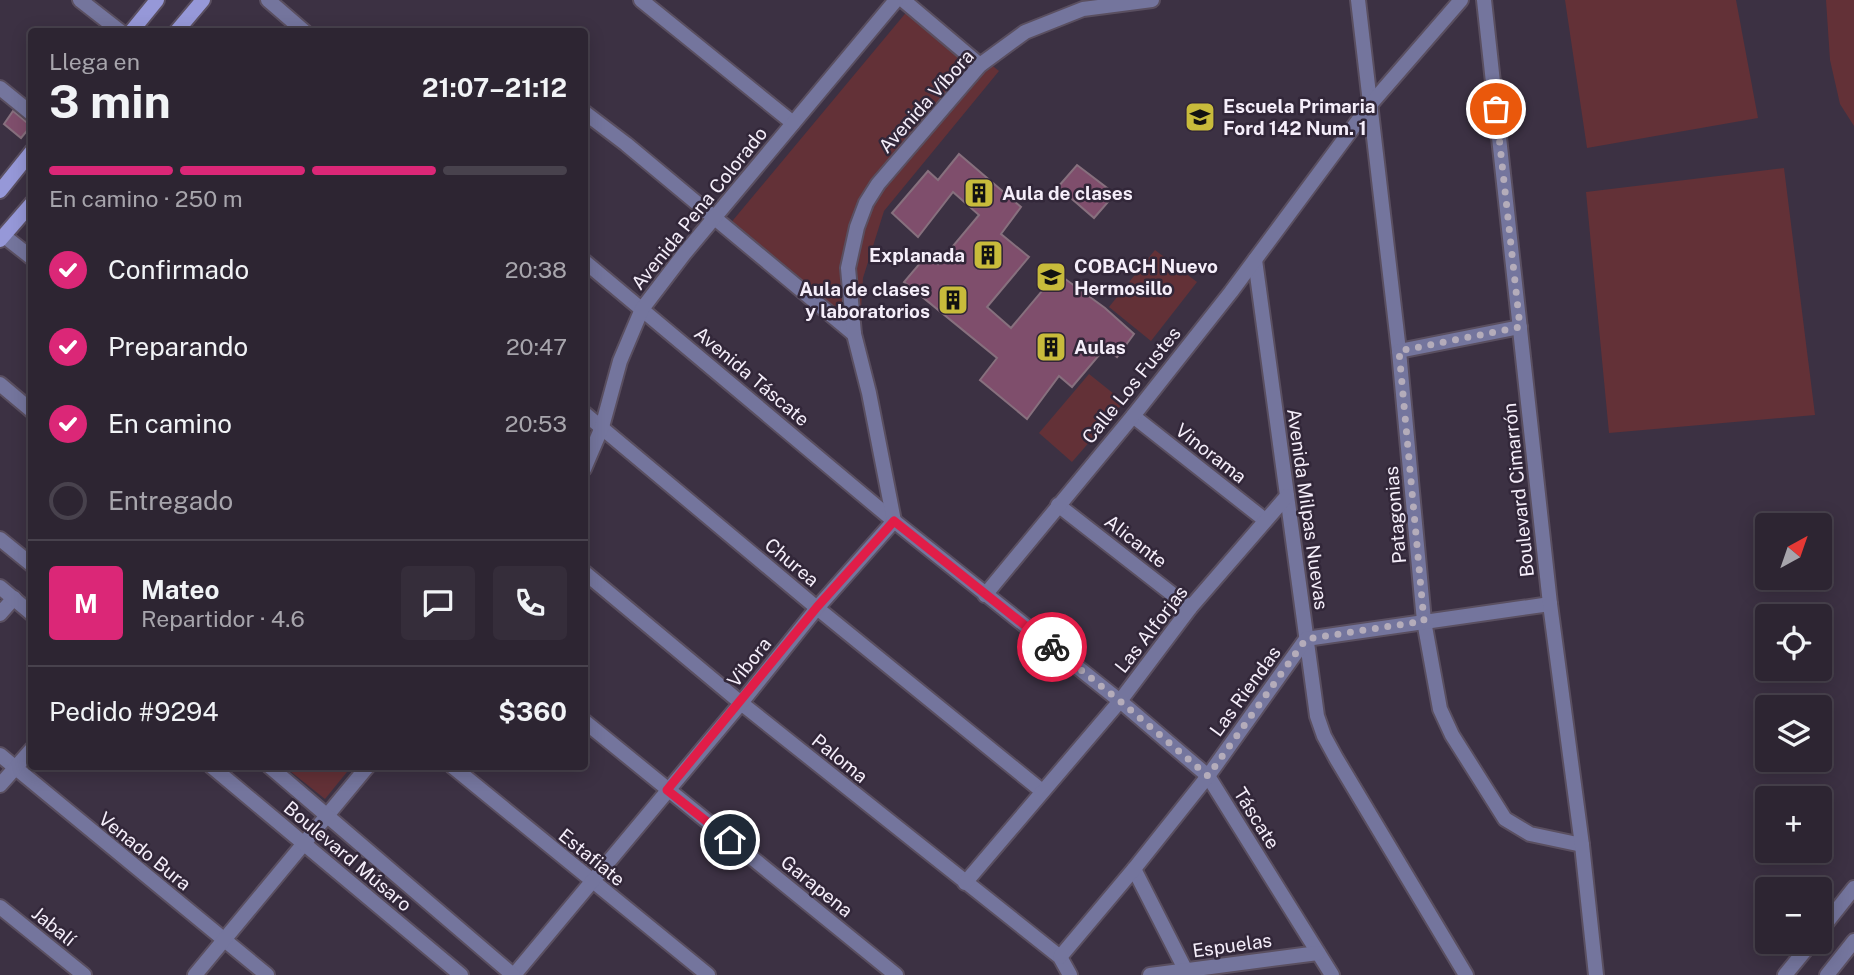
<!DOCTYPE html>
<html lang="es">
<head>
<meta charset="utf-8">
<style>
  :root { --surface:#2d2532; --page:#352d3a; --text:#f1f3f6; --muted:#a7a5ac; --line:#48424d; --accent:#db2777 }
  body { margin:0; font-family:"Public Sans",sans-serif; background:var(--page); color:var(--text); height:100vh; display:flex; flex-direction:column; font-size:26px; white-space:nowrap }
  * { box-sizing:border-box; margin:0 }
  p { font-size:23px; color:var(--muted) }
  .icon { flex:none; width:38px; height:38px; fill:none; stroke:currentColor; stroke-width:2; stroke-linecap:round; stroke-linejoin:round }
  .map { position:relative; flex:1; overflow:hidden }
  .panel { position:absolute; left:28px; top:28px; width:560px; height:742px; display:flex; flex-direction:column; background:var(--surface); border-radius:7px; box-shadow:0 4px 18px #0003,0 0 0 2px var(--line) }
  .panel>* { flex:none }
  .needle { width:46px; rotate:40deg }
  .controls { position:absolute; left:1755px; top:513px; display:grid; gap:14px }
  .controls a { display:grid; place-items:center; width:77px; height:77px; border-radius:7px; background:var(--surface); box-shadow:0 4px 18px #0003,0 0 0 2px var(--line); font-size:35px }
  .pin { position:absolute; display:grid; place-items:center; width:60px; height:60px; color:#fff; margin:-30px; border:4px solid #fff; border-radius:50%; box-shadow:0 2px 7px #0007 }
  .courier { position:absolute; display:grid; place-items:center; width:70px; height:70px; margin:-35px; border:5px solid #e11d48; border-radius:50%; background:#fff; color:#222; box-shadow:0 2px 9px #0007 }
  .overview em { font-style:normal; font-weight:700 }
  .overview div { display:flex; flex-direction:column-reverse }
  .overview { display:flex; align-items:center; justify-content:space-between; height:119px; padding:0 21px }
  h1 { font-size:46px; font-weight:700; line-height:52px }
  .bar { display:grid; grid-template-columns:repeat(4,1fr); gap:10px 7px; align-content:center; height:84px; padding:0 21px }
  .bar i { height:9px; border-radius:5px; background:var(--line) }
  .bar .on { background:var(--accent) }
  .bar p { grid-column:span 4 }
  .line { display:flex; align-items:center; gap:18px; padding:0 21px; border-top:2px solid var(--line) }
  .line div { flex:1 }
  .round { display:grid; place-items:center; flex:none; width:74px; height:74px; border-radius:7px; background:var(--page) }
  ol { padding:0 21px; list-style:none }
  li { display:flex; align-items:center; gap:21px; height:77px }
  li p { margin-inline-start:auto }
  li .icon { padding:7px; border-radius:50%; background:var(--accent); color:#fff; stroke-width:4 }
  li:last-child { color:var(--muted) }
  li i { width:38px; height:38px; border:4px solid var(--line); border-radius:50% }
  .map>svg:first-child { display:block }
  .green { fill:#633137 }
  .building { fill:#7f4e6c; stroke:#87707e; stroke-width:2 }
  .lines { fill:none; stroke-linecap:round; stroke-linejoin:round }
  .minor-casing { stroke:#5a4f60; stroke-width:18 }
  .tertiary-casing { stroke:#5a4f60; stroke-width:18 }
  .secondary-casing { stroke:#5a4f60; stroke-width:18 }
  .minor { stroke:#74759d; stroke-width:14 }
  .tertiary { stroke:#74759d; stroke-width:14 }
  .secondary { stroke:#9698d8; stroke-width:14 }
  .done { stroke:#b4acba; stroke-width:7; stroke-dasharray:0 12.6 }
  .route { stroke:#e11d48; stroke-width:9 }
  .labels { text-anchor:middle; stroke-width:5; stroke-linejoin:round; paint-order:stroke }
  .street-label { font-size:19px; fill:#f5eefa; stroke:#322739 }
  .poi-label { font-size:19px; font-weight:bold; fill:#f5eefa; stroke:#322739; text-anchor:start }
</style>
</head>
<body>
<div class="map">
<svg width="1854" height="975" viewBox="0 0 1854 975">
  <rect width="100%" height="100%" fill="#3c3143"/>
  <!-- green -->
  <g class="green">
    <polygon points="1565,0 1736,0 1758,118 1587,148"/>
    <polygon points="1826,0 1854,0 1854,126 1840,104 1830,60"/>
    <polygon points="914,3 999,71 884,211 863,278 859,341 729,225"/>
    <polygon points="1784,168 1815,415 1609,433 1586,192"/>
    <polygon points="1155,250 1197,282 1151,341 1109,307"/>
    <polygon points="1089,374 1124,402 1072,462 1039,433"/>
    <polygon points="285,767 351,767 325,799"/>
  </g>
  <!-- building -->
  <g class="building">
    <polygon points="13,111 31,126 21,138 4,124"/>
    <polygon points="959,154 1021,207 1001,234 1029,257 987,307 1011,328 1057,273 1105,308 1134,334 1117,357 1105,348 1072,387 1059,376 1027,419 980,380 997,358 904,282 927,255 938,264 979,215 953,192 918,237 892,213 928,171 938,180"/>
    <polygon points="1077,165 1115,194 1094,218 1058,187"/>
  </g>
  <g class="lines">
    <!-- minor casing -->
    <g class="minor-casing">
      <g id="minor">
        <polyline points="80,0 121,32"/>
        <polyline points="268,0 305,32"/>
        <polyline points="641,0 793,123"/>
        <polyline points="903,0 980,65"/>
        <polyline points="1358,0 1399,351 1424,621 1440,709 1452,735 1505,819 1530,834 1582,845"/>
        <polyline points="0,88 32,114"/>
        <polyline points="584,112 626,144 854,334"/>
        <polyline points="4,236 32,258"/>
        <polyline points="1255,260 1317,716 1324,736 1336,758 1466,975"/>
        <polyline points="584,261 894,521 1120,701 1208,776 1332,975"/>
        <polyline points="1399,351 1520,327"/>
        <polyline points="0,384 32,411"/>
        <polyline points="584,413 817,608 1042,791"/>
        <polyline points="1133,416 1265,520"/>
        <polyline points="584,469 602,427 620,361 642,309 684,254 896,0"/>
        <polyline points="1058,505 1190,608"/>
        <polyline points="584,572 741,703 1060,957 1070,975"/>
        <polyline points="985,595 1133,416 1231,292 1369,106 1461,0"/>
        <polyline points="0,614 14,598"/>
        <polyline points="584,721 896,975"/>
        <polyline points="0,755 267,975"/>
        <polyline points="452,766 708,975"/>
        <polyline points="0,785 32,749"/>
        <polyline points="1134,869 1186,971"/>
        <polyline points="965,883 1120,701 1190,608 1287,496"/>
        <polyline points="0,907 84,975"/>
        <polyline points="1060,957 1134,869 1208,776 1306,639 1550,604"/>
        <polyline points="195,975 368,766"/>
        <polyline points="514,975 741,703 817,608 894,521 869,393 854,334 848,268 857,227 866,203 878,184 980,65 1025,32 1083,9 1152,0"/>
        <polyline points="1150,975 1318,953"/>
      </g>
    </g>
    <!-- tertiary casing -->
    <g class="tertiary-casing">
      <g id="tertiary">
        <polyline points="1484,0 1550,604 1582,845 1596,975"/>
        <polyline points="0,539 32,565"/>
        <polyline points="0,587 32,614"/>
        <polyline points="211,766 461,975"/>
        <polyline points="269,766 513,975"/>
        <polyline points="1820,931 1854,888"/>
        <polyline points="1785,975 1812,942"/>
        <polyline points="1827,975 1854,941"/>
      </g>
    </g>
    <!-- secondary casing -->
    <g class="secondary-casing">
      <g id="secondary">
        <polyline points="131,32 157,0"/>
        <polyline points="176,32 203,0"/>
        <polyline points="0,191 32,151"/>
        <polyline points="0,240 32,203"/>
      </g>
    </g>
    <!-- minor -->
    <use href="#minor" class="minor"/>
    <!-- tertiary -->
    <use href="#tertiary" class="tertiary"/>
    <!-- secondary -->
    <use href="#secondary" class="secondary"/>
  </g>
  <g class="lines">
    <!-- done -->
    <polyline class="done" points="1052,647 1120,701 1208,776 1306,639 1424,621 1399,351 1520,327 1496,109"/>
    <!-- route -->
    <polyline class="route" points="730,840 667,790 817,607 894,521 1052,647"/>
  </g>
  <!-- icons -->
  <defs>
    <g id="school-square" transform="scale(1.575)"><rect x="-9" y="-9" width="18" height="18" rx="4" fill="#c8bb3b" stroke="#322739"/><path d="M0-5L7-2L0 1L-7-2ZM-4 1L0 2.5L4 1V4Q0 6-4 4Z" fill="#111"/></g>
    <g id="building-square" transform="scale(1.575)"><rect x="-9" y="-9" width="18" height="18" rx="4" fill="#c8bb3b" stroke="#322739"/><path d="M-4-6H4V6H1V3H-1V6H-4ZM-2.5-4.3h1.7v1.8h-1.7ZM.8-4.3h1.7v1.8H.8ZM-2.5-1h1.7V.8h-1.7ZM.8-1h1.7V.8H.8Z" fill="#111"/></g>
  </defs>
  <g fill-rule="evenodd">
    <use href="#school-square" x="1200" y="117"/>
    <use href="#building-square" x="979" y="193"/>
    <use href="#building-square" x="988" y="255"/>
    <use href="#school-square" x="1051" y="277"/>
    <use href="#building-square" x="953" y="300"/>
    <use href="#building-square" x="1051" y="347"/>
  </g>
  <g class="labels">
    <!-- street labels -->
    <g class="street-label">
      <text transform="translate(926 101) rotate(-48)" y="7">Avenida Víbora</text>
      <text transform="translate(699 208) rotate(-51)" y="7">Avenida Pena Colorado</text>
      <text transform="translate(752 376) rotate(40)" y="7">Avenida Táscate</text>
      <text transform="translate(1131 385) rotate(-51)" y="7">Calle Los Fustes</text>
      <text transform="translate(1211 453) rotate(38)" y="7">Vinorama</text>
      <text transform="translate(1518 490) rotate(-96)" y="7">Boulevard Cimarrón</text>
      <text transform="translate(1308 509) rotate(82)" y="7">Avenida Milpas Nuevas</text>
      <text transform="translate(1395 515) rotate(-95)" y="7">Patagonias</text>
      <text transform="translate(1136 541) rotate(38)" y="7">Alicante</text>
      <text transform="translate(792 562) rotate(40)" y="7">Churea</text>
      <text transform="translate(1151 629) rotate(-52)" y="7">Las Alforjas</text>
      <text transform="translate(749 662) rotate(-51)" y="7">Vibora</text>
      <text transform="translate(1245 691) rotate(-54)" y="7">Las Riendas</text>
      <text transform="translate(840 758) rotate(39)" y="7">Paloma</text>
      <text transform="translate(1257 818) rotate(58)" y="7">Táscate</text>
      <text transform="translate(145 851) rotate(39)" y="7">Venado Bura</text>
      <text transform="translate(348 856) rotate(40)" y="7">Boulevard Músaro</text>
      <text transform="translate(592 857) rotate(39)" y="7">Estafiate</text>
      <text transform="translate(817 886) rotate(39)" y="7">Garapena</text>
      <text transform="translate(54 926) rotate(39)" y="7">Jabalí</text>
      <text transform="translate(1232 945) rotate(-8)" y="7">Espuelas</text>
    </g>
    <!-- poi labels -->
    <g class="poi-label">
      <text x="1223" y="113">Escuela Primaria<tspan x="1223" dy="22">Ford 142 Num. 1</tspan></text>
      <text x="1002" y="200">Aula de clases</text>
      <text x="965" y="262" text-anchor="end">Explanada</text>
      <text x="1074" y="273">COBACH Nuevo<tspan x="1074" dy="22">Hermosillo</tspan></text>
      <text x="930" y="296" text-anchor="end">Aula de clases<tspan x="930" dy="22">y laboratorios</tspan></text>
      <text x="1074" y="354">Aulas</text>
    </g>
  </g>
</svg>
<div class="controls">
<a><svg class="needle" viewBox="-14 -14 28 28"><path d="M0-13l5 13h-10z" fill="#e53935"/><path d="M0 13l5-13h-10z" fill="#a7a5ac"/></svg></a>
<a><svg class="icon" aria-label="locate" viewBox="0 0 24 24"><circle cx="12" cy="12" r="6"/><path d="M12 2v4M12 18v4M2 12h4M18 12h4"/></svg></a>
<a><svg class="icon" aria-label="layers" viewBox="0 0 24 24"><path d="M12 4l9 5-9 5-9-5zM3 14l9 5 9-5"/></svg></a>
<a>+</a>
<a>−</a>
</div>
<div class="pin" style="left:1496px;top:109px;background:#ea580c"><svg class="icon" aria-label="bag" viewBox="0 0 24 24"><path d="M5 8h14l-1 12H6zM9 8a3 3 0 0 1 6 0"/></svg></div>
<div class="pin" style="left:730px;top:840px;background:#1f2937"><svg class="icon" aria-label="home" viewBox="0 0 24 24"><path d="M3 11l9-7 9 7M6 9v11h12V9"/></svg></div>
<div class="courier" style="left:1052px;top:647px"><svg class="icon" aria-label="bike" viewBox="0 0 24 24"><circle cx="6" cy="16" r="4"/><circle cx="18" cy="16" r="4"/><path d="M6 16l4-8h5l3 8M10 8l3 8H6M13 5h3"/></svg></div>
<section class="panel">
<div class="overview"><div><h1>3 min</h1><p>Llega en</p></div><em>21:07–21:12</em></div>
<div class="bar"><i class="on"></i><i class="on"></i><i class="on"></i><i></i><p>En camino · 250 m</p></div>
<ol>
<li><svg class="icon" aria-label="check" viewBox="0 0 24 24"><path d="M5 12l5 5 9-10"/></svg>Confirmado<p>20:38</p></li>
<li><svg class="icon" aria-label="check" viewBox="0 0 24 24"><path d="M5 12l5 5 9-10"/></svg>Preparando<p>20:47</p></li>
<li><svg class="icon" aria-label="check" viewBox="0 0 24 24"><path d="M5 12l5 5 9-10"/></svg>En camino<p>20:53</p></li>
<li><i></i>Entregado</li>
</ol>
<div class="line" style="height:126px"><b class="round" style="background:var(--accent);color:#fff">M</b><div><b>Mateo</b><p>Repartidor · 4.6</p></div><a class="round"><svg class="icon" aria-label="chat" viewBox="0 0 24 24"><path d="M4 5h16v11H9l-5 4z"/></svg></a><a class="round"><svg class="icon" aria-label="phone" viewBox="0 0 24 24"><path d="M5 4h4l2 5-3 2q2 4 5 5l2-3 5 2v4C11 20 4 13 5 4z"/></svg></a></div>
<div class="line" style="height:91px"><div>Pedido #9294</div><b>$360</b></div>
</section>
</div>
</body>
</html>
